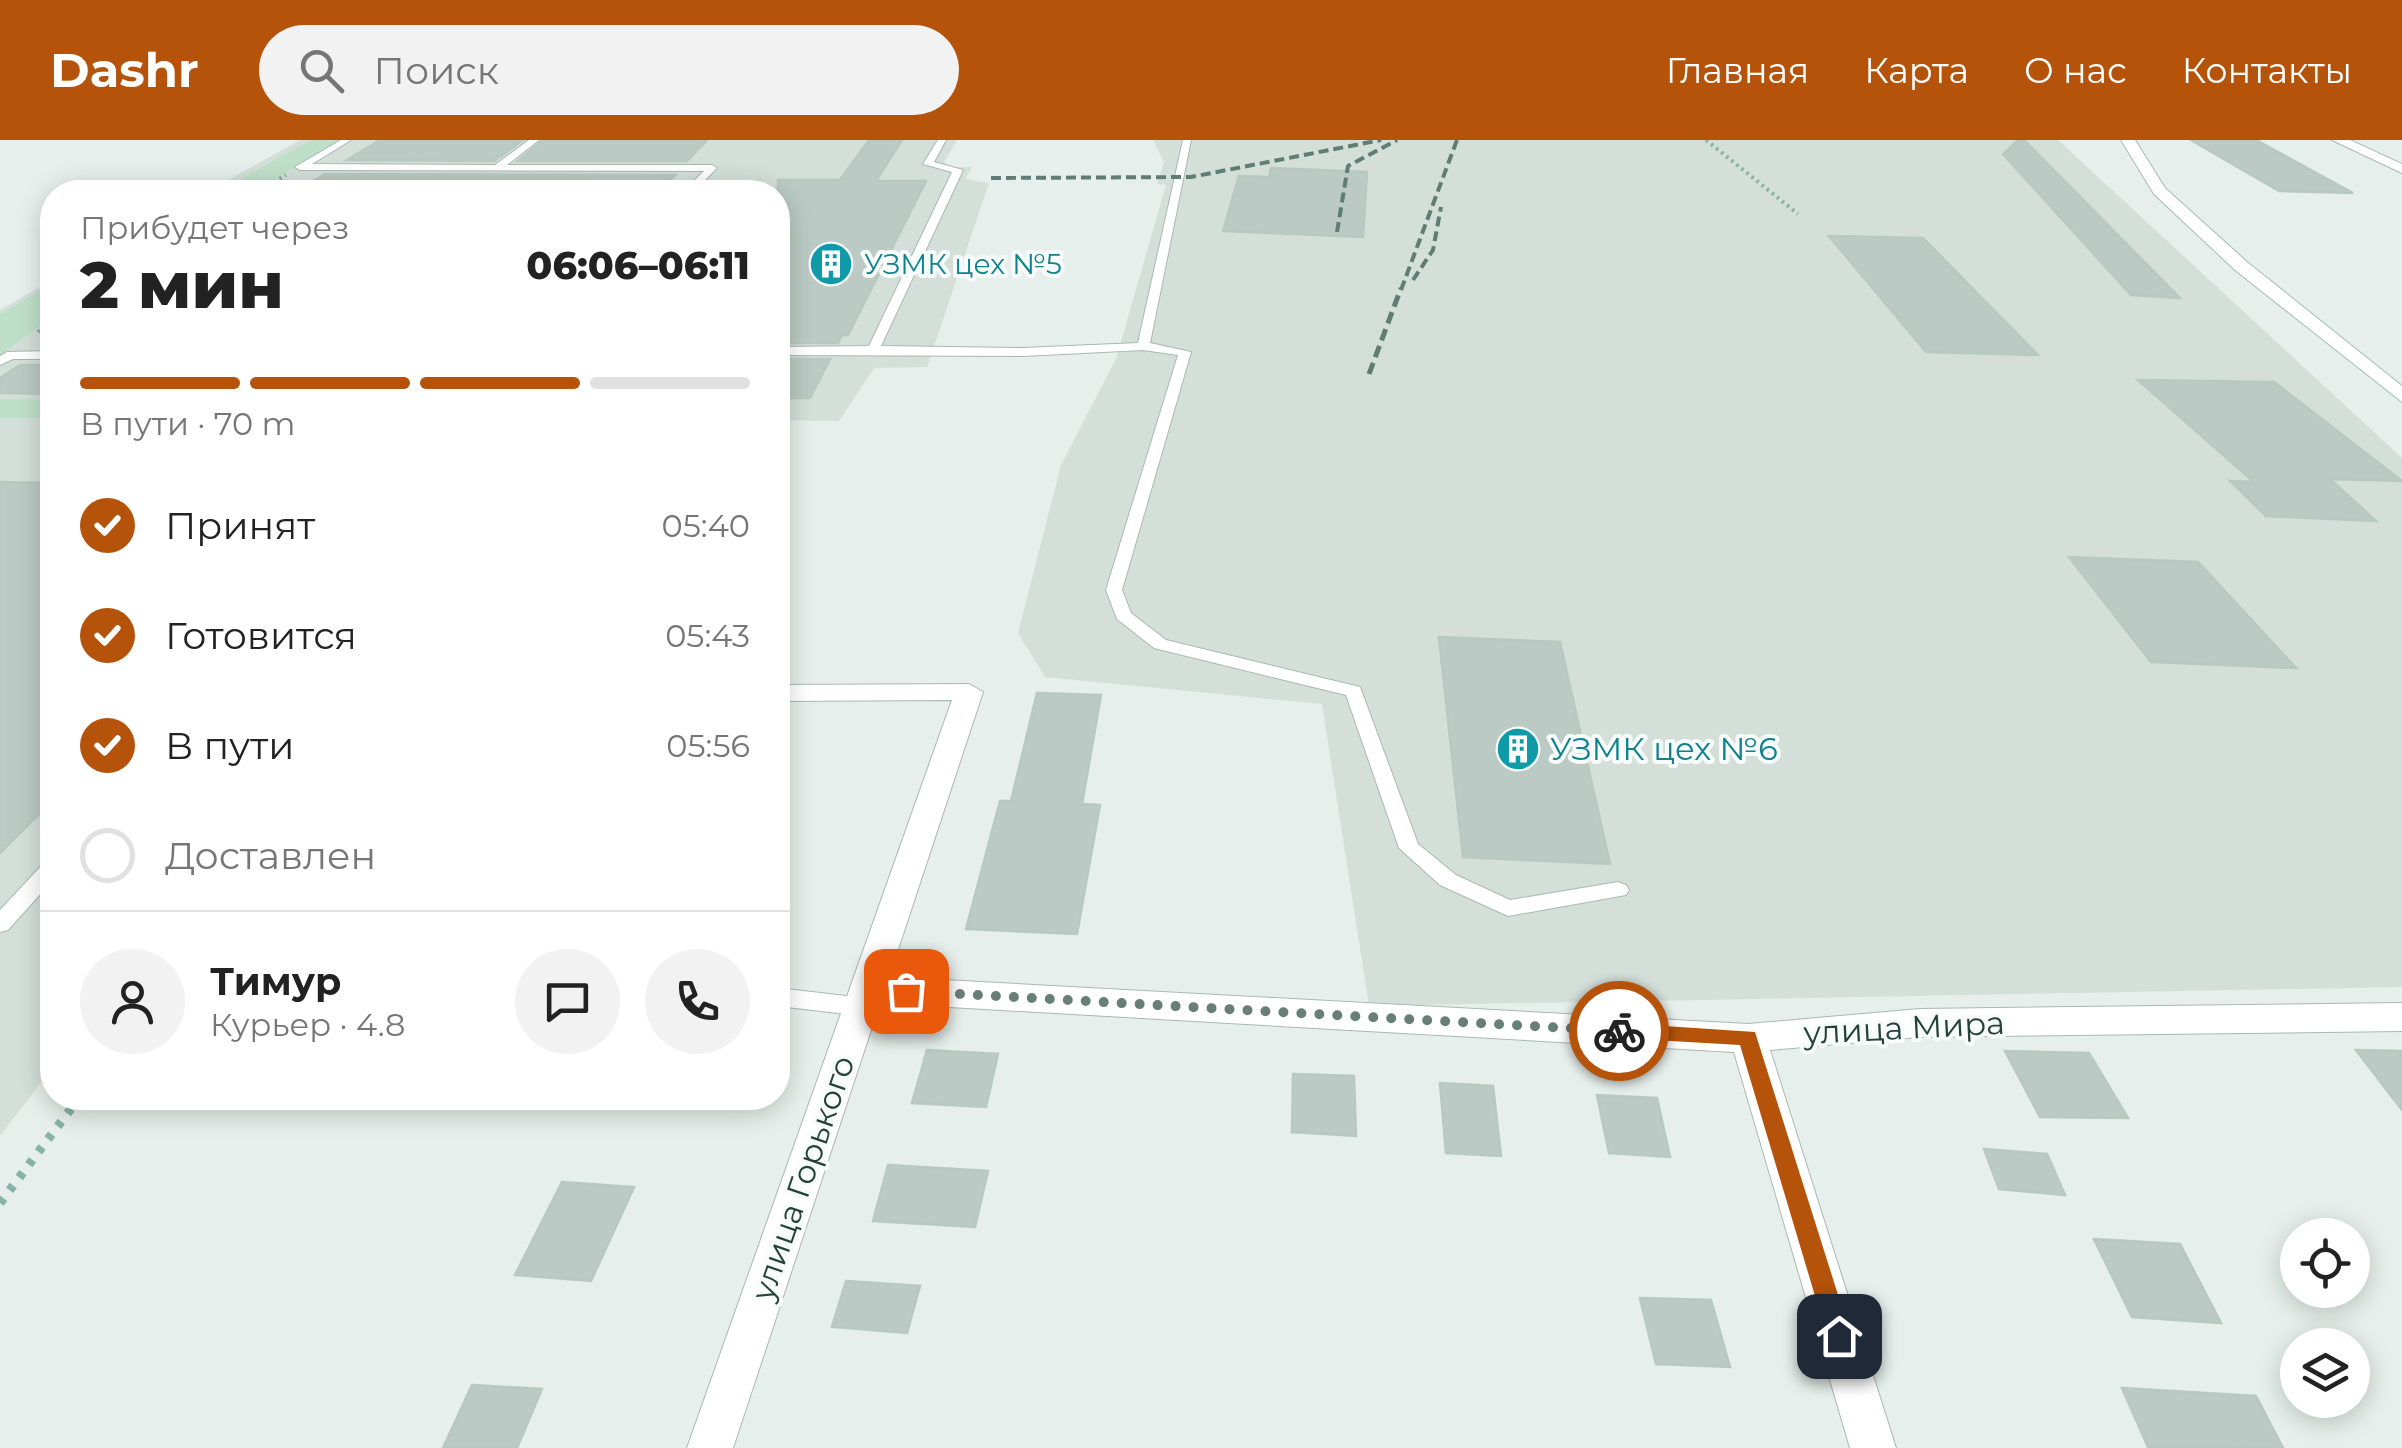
<!DOCTYPE html>
<html lang="ru">
<head>
<meta charset="utf-8">
<style>
  :root { --surface:#fff; --page:#f2f2f2; --text:#222; --muted:#767676; --line:#e0e0e0; --accent:#b45309 }
  body { margin:0; font-family:Montserrat,sans-serif; background:var(--page); color:var(--text); height:100vh; display:flex; flex-direction:column; font-size:38px; white-space:nowrap }
  * { box-sizing:border-box; margin:0 }
  p { font-size:32px; color:var(--muted) }
  .icon { flex:none; width:55px; height:55px; fill:none; stroke:currentColor; stroke-width:2; stroke-linecap:round; stroke-linejoin:round }
  .map { position:relative; flex:1; overflow:hidden }
  .side { position:absolute; left:40px; top:40px; width:750px; height:930px; display:flex; flex-direction:column; background:var(--surface); border-radius:40px; box-shadow:0 5px 25px #0003 }
  .side>* { flex:none }
  .fabs { position:absolute; left:2280px; top:1078px; display:grid; gap:20px }
  .fabs a { display:grid; place-items:center; width:90px; height:90px; border-radius:50%; background:var(--surface); box-shadow:0 5px 25px #0003; font-size:50px }
  .pin { position:absolute; display:grid; place-items:center; width:85px; height:85px; color:#fff; margin:-42px; border-radius:20px; box-shadow:0 5px 15px #0006 }
  .courier { position:absolute; display:grid; place-items:center; width:100px; height:100px; margin:-50px; border:8px solid #b45309; border-radius:50%; background:#fff; color:#222; box-shadow:0 2px 12px #0007 }
  .headline em { font-style:normal; font-weight:800 }
  .headline div { display:flex; flex-direction:column-reverse }
  .headline { display:flex; align-items:center; justify-content:space-between; height:170px; padding:0 40px }
  h1 { font-size:65px; font-weight:800; line-height:75px }
  .bar { display:grid; grid-template-columns:repeat(4,1fr); gap:15px 10px; align-content:center; height:120px; padding:0 40px }
  .bar i { height:12px; border-radius:8px; background:var(--line) }
  .bar .active { background:var(--accent) }
  .bar p { grid-column:span 4 }
  .line { display:flex; align-items:center; gap:25px; padding:0 40px; border-top:2px solid var(--line) }
  .line div { flex:1 }
  .round { display:grid; place-items:center; flex:none; width:105px; height:105px; border-radius:52px; background:var(--page) }
  ol { padding:0 40px; list-style:none }
  li { display:flex; align-items:center; gap:30px; height:110px }
  li p { margin-inline-start:auto }
  li .icon { padding:10px; border-radius:50%; background:var(--accent); color:#fff; stroke-width:4 }
  li:last-child { color:var(--muted) }
  li i { width:55px; height:55px; border:5px solid var(--line); border-radius:50% }
  header { display:flex; align-items:center; gap:60px; box-sizing:border-box; height:140px; padding:0 50px; background:var(--accent); color:#fff }
  header strong { font-size:48px }
  nav { display:flex; gap:55px; margin-inline-start:auto; font-size:35px }
  .search { width:700px; height:90px; background:var(--page); display:flex; align-items:center; gap:25px; box-sizing:border-box; padding:0 35px; border-radius:55px; color:var(--muted); font-size:38px }
  .map>svg:first-child { display:block }
  .built { fill:#d4dfda }
  .green { fill:#bfe0c8 }
  .building { fill:#bbcac4; stroke:#b8c9c2; stroke-width:2.5 }
  .lines { fill:none; stroke-linecap:round; stroke-linejoin:round }
  .lane-casing { stroke:#a8b8b2; stroke-width:2 }
  .street-casing { stroke:#a8b8b2; stroke-width:2 }
  .secondary-casing { stroke:#a4bbb3; stroke-width:2 }
  .path-far1 { stroke:#86b3a5; stroke-width:4; stroke-dasharray:2.5 4; stroke-linecap:butt }
  .path { stroke:#86b3a5; stroke-width:9; stroke-dasharray:6 10; stroke-linecap:butt }
  .lane { fill:#fff; fill-rule:evenodd }
  .street { fill:#fff; fill-rule:evenodd }
  .secondary { fill:#fff; fill-rule:evenodd }
  .rail-far1 { stroke:#5f7d75; stroke-width:4; stroke-dasharray:10 5; stroke-linecap:butt }
  .rail { stroke:#5f7d75; stroke-width:5; stroke-dasharray:12 6; stroke-linecap:butt }
  .route { fill:#b45309 }
  .done { stroke:#687f78; stroke-width:10; stroke-dasharray:0 18 }
  .labels { text-anchor:middle; stroke-width:8; stroke-linejoin:round; paint-order:stroke }
  .far-culture-label { font-size:28px; fill:#0d838f; stroke:#f7fbf9; text-anchor:start }
  .culture-label { font-size:32px; fill:#0d838f; stroke:#f7fbf9; text-anchor:start }
  .street-label { font-size:32px; fill:#24423a; stroke:#f7fbf9 }
</style>
</head>
<body>
<header>
<strong>Dashr</strong>
<div class="search"><svg class="icon" aria-label="search" viewBox="0 0 24 24"><circle cx="10" cy="10" r="6"/><path d="M15 15l6 6"/></svg>Поиск</div>
<nav><a>Главная</a><a>Карта</a><a>О нас</a><a>Контакты</a></nav>
</header>
<div class="map">
<svg width="2402" height="1308" viewBox="0 0 2402 1308">
  <rect width="100%" height="100%" fill="#e6efeb"/>
  <!-- built -->
  <g class="built">
    <polygon points="300,0 957,0 944,22 951,27 972,27 965,39 989,43 927,227 874,228 839,281 778,280 778,52 207,52"/>
    <polygon points="1153,0 2058,0 2402,318 2402,847 1369,866 1322,564 1045,537 1018,493 1061,325 1116,219 1166,45 1157,44 1164,22"/>
    <polygon points="52,140 52,928 0,996 0,170"/>
  </g>
  <!-- green -->
  <g class="green">
    <polygon points="311,0 344,0 251,52 217,52"/>
    <polygon points="52,144 52,177 0,215 0,174"/>
    <polygon points="0,259 52,260 52,278 0,278"/>
  </g>
  <!-- building -->
  <g class="building">
    <polygon points="380,0 523,0 494,21 347,20"/>
    <polygon points="543,0 707,0 687,21 518,21"/>
    <polygon points="869,0 902,0 876,41 926,41 848,195 842,195 838,203 778,203 778,40 840,40"/>
    <polygon points="2018,0 2024,0 2180,158 2131,155 2003,14"/>
    <polygon points="2191,0 2256,0 2353,53 2279,51"/>
    <polygon points="1271,28 1367,32 1363,97 1223,91 1239,36 1269,37"/>
    <polygon points="325,34 675,35 658,52 295,52"/>
    <polygon points="1829,96 1923,98 2038,215 1926,212"/>
    <polygon points="778,219 830,219 810,258 778,258"/>
    <polygon points="20,225 52,225 52,254 0,253 0,238"/>
    <polygon points="2138,240 2274,242 2402,341 2330,339 2376,381 2266,376 2230,341 2254,342"/>
    <polygon points="0,342 52,343 52,661 0,713"/>
    <polygon points="2069,417 2198,422 2296,528 2151,522"/>
    <polygon points="1439,497 1560,502 1610,724 1463,717"/>
    <polygon points="1037,553 1101,555 1082,664 1100,665 1077,794 966,789 1000,661 1011,661"/>
    <polygon points="927,910 998,914 986,967 912,963"/>
    <polygon points="2356,910 2402,911 2402,970"/>
    <polygon points="2005,911 2089,913 2128,978 2040,977"/>
    <polygon points="1293,934 1354,936 1356,996 1292,992"/>
    <polygon points="1440,943 1493,946 1501,1016 1446,1013"/>
    <polygon points="1597,955 1657,958 1670,1017 1609,1013"/>
    <polygon points="1984,1009 2047,1014 2065,1055 1999,1049"/>
    <polygon points="888,1025 988,1031 975,1087 873,1081"/>
    <polygon points="562,1042 634,1047 591,1141 515,1135"/>
    <polygon points="2094,1099 2180,1104 2221,1183 2132,1177"/>
    <polygon points="846,1141 920,1146 907,1193 832,1187"/>
    <polygon points="1640,1158 1711,1160 1730,1227 1656,1224"/>
    <polygon points="472,1245 542,1249 517,1308 443,1308"/>
    <polygon points="2122,1248 2256,1256 2283,1308 2148,1307"/>
  </g>
  <g class="lines">
    <!-- lane casing -->
    <g class="lane-casing">
      <g id="lane">
        <polygon points="341,0 351,0 312,24 495,25 529,0 539,0 507,25 712,25 717,28 693,52 683,52 704,31 300,30 295,27"/>
        <polygon points="938,0 946,0 934,22 963,30 881,206 1023,208 1138,203 1183,0 1191,0 1150,203 1191,212 1122,450 1131,473 1166,500 1360,547 1418,704 1456,735 1510,760 1618,742 1626,745 1629,750 1626,755 1508,776 1440,745 1399,708 1346,555 1154,508 1117,479 1106,450 1178,215 1143,210 1023,216 778,215 778,207 869,206 952,32 923,24"/>
        <polygon points="52,211 52,219 13,219 0,225 0,216 7,212"/>
        <polygon points="52,721 52,741 8,790 0,792 0,770 44,723"/>
        <polygon points="778,848 863,858 871,861 875,867 871,873 863,876 778,866"/>
      </g>
    </g>
    <!-- street casing -->
    <g class="street-casing">
      <g id="street">
        <polygon points="2332,0 2350,0 2402,24 2402,33"/>
        <polygon points="969,544 983,552 889,837 1748,884 1920,869 2402,863 2402,891 1920,897 1770,910 1896,1308 1850,1308 1734,912 880,863 733,1308 687,1308 952,560 778,561 778,545"/>
      </g>
    </g>
    <!-- secondary casing -->
    <g class="secondary-casing">
      <polygon id="secondary" points="2121,0 2135,0 2165,48 2247,122 2402,246 2402,262 2235,130 2154,54"/>
    </g>
    <!-- path-far1 -->
    <g class="path-far1">
      <polyline points="1706,0 1798,74"/>
      <polyline points="257,52 286,35"/>
      <polyline points="38,192 52,180"/>
    </g>
    <!-- path -->
    <polyline class="path" points="0,1063 79,958"/>
    <!-- lane -->
    <use href="#lane" class="lane"/>
    <!-- street -->
    <use href="#street" class="street"/>
    <!-- secondary -->
    <use href="#secondary" class="secondary"/>
    <!-- rail-far1 -->
    <g class="rail-far1">
      <polyline points="991,38 1191,37 1381,0"/>
      <polyline points="1337,92 1348,26 1397,0"/>
      <polyline points="1413,140 1433,110 1441,67"/>
      <polyline points="1401,150 1457,0"/>
    </g>
    <!-- rail -->
    <polyline class="rail" points="1369,234 1401,148"/>
  </g>
  <!-- route -->
  <polygon class="route" points="1619,883 1755,892 1851,1196 1847,1204 1839,1208 1830,1204 1827,1196 1740,905 1619,898 1609,891"/>
  <g class="lines">
    <!-- done -->
    <polyline class="done" points="906,851 1619,891"/>
  </g>
  <!-- icons -->
  <defs>
    <g id="building-disc" transform="scale(2.25)"><circle r="9.5" fill="#0f9aa8" stroke="#f7fbf9"/><path d="M-4-6H4V6H1V3H-1V6H-4ZM-2.5-4.3h1.7v1.8h-1.7ZM.8-4.3h1.7v1.8H.8ZM-2.5-1h1.7V.8h-1.7ZM.8-1h1.7V.8H.8Z" fill="#fff"/></g>
  </defs>
  <g fill-rule="evenodd">
    <use href="#building-disc" x="831" y="124"/>
    <use href="#building-disc" x="1518" y="609"/>
  </g>
  <g class="labels">
    <!-- far-culture labels -->
    <g class="far-culture-label">
      <text x="864" y="134">УЗМК цех №5</text>
    </g>
    <!-- culture labels -->
    <g class="culture-label">
      <text x="1550" y="620">УЗМК цех №6</text>
    </g>
    <!-- street labels -->
    <g class="street-label">
      <text transform="translate(1904 888) rotate(-3)" y="11">улица Мира</text>
      <text transform="translate(803 1038) rotate(-71)" y="11">улица Горького</text>
    </g>
  </g>
</svg>
<div class="fabs">
<a><svg class="icon" aria-label="locate" viewBox="0 0 24 24"><circle cx="12" cy="12" r="6"/><path d="M12 2v4M12 18v4M2 12h4M18 12h4"/></svg></a>
<a><svg class="icon" aria-label="layers" viewBox="0 0 24 24"><path d="M12 4l9 5-9 5-9-5zM3 14l9 5 9-5"/></svg></a>
</div>
<div class="pin" style="left:906px;top:851px;background:#ea580c"><svg class="icon" aria-label="bag" viewBox="0 0 24 24"><path d="M5 8h14l-1 12H6zM9 8a3 3 0 0 1 6 0"/></svg></div>
<div class="pin" style="left:1839px;top:1196px;background:#1f2937"><svg class="icon" aria-label="home" viewBox="0 0 24 24"><path d="M3 11l9-7 9 7M6 9v11h12V9"/></svg></div>
<div class="courier" style="left:1619px;top:891px"><svg class="icon" aria-label="bike" viewBox="0 0 24 24"><circle cx="6" cy="16" r="4"/><circle cx="18" cy="16" r="4"/><path d="M6 16l4-8h5l3 8M10 8l3 8H6M13 5h3"/></svg></div>
<section class="side">
<div class="headline"><div><h1>2 мин</h1><p>Прибудет через</p></div><em>06:06–06:11</em></div>
<div class="bar"><i class="active"></i><i class="active"></i><i class="active"></i><i></i><p>В пути · 70 m</p></div>
<ol>
<li><svg class="icon" aria-label="check" viewBox="0 0 24 24"><path d="M5 12l5 5 9-10"/></svg>Принят<p>05:40</p></li>
<li><svg class="icon" aria-label="check" viewBox="0 0 24 24"><path d="M5 12l5 5 9-10"/></svg>Готовится<p>05:43</p></li>
<li><svg class="icon" aria-label="check" viewBox="0 0 24 24"><path d="M5 12l5 5 9-10"/></svg>В пути<p>05:56</p></li>
<li><i></i>Доставлен</li>
</ol>
<div class="line" style="height:180px"><a class="round"><svg class="icon" aria-label="person" viewBox="0 0 24 24"><circle cx="12" cy="8" r="4"/><path d="M4 21q1-7 8-7t8 7"/></svg></a><div><b>Тимур</b><p>Курьер · 4.8</p></div><a class="round"><svg class="icon" aria-label="chat" viewBox="0 0 24 24"><path d="M4 5h16v11H9l-5 4z"/></svg></a><a class="round"><svg class="icon" aria-label="phone" viewBox="0 0 24 24"><path d="M5 4h4l2 5-3 2q2 4 5 5l2-3 5 2v4C11 20 4 13 5 4z"/></svg></a></div>
</section>
</div>
</body>
</html>
